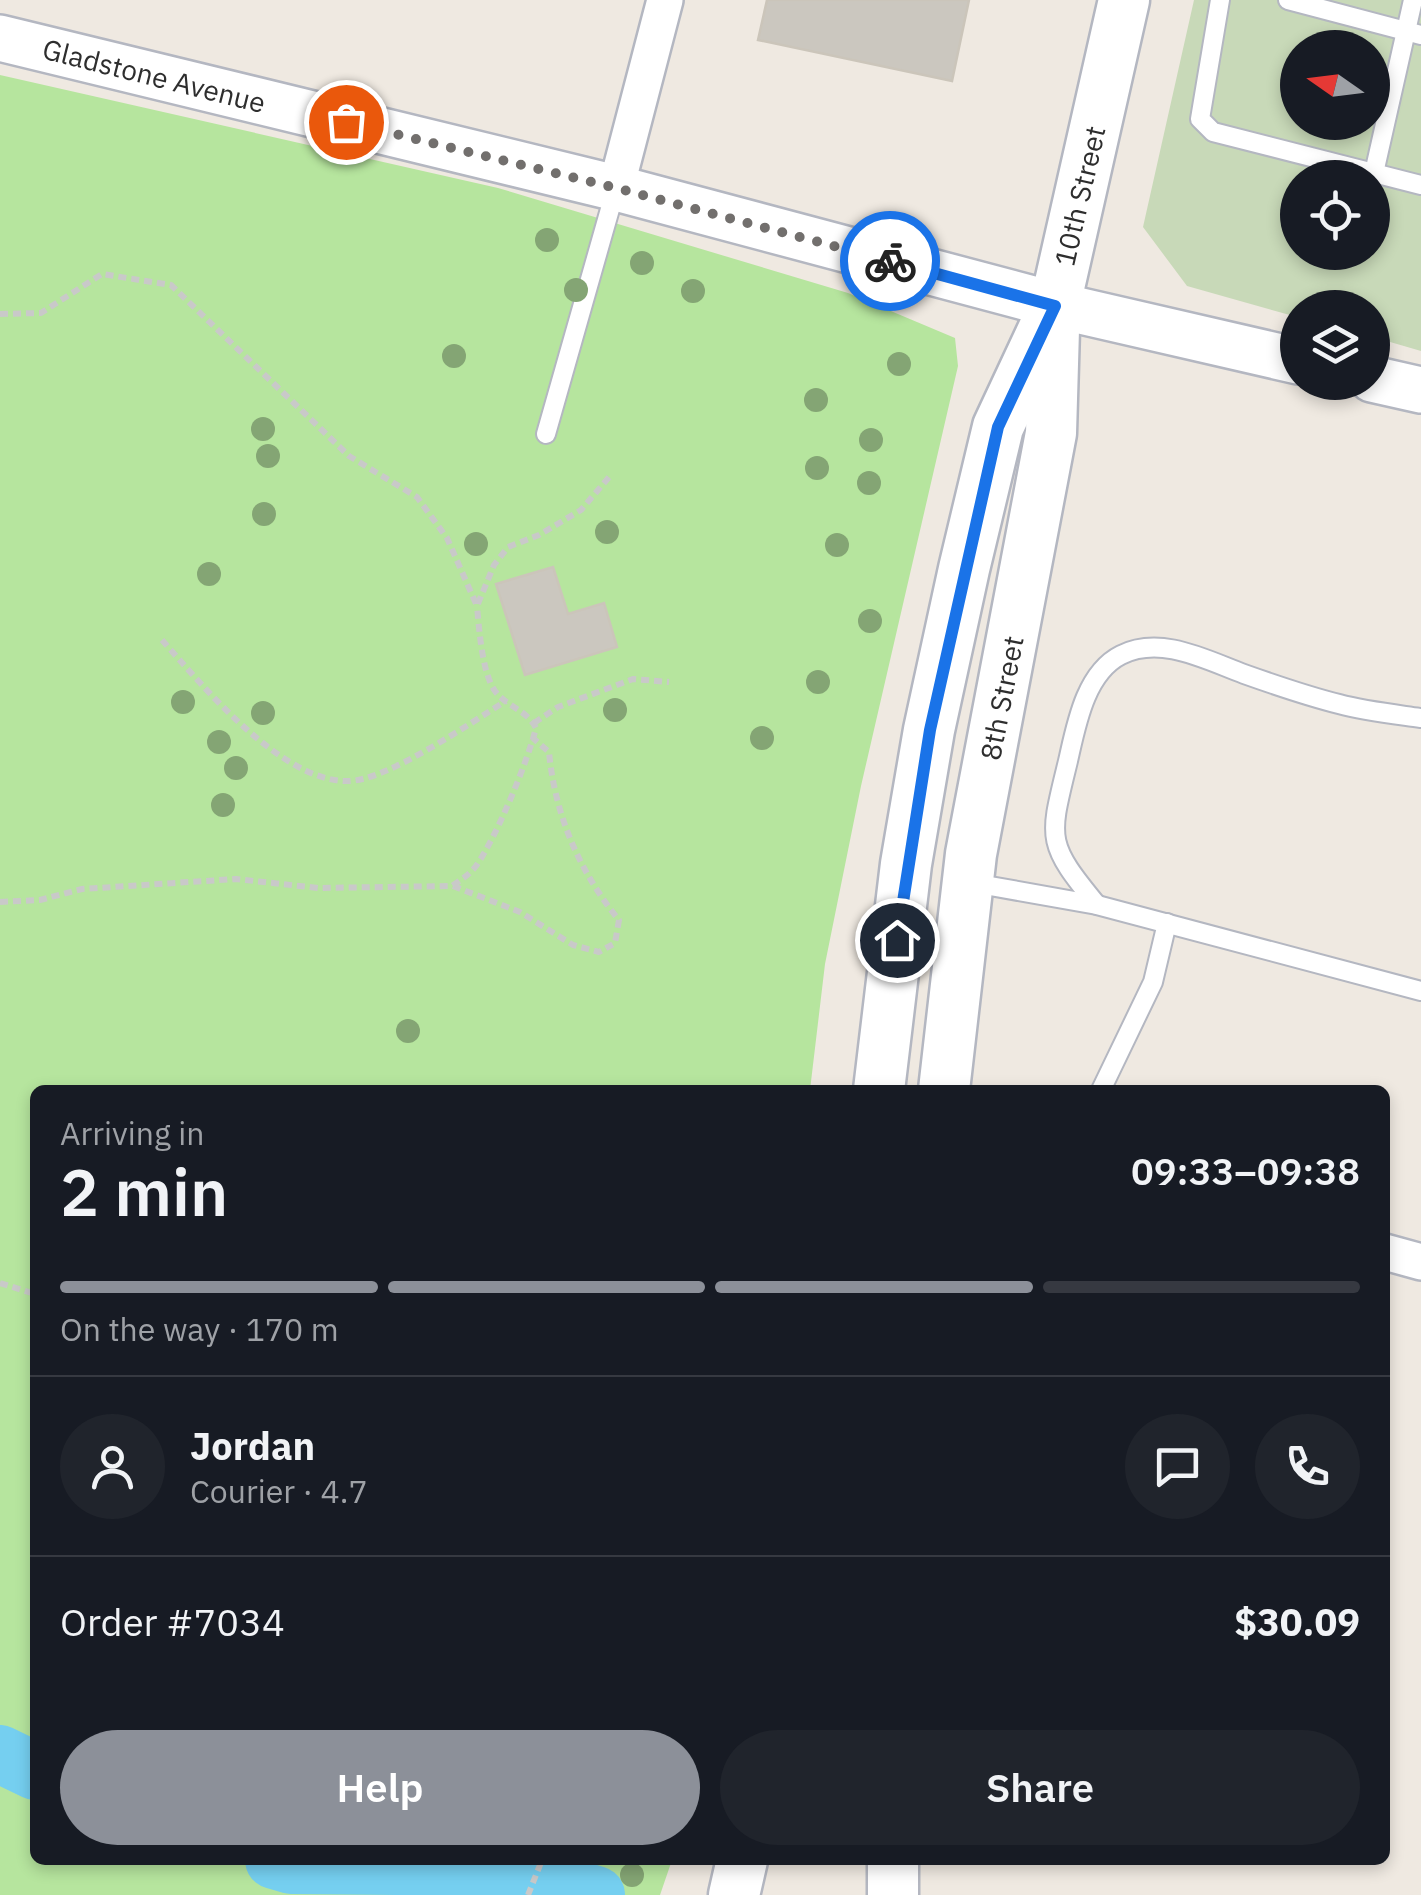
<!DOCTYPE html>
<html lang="en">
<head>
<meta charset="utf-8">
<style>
  :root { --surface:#171b24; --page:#20242c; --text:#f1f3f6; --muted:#9ea1a6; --line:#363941; --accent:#8c9099 }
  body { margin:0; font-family:"IBM Plex Sans",sans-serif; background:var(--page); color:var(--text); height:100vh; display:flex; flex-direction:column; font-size:38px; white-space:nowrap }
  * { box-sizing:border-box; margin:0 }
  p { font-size:32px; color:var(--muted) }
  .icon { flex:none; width:55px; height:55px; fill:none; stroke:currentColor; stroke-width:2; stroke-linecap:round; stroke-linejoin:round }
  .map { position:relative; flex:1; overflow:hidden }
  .side { position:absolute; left:30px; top:1085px; width:1360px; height:780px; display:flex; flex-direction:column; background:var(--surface); border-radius:15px; box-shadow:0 5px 15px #0003 }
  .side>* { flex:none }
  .needle { width:65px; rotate:284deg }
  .buttons { position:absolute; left:1280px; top:30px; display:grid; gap:20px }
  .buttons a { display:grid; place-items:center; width:110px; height:110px; border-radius:50%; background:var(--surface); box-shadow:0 5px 15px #0003; font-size:50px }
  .pin { position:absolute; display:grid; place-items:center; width:85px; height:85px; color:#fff; margin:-42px; border:5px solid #fff; border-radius:50%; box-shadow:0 2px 10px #0007 }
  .courier { position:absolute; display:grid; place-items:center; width:100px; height:100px; margin:-50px; border:8px solid #1a73e8; border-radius:50%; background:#fff; color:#222; box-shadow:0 2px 12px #0007 }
  .overview em { font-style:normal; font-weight:600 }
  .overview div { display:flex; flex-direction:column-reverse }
  .overview { display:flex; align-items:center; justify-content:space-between; height:170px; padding:0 30px }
  h1 { font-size:65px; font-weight:600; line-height:75px }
  .bar { display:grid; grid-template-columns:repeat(4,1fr); gap:15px 10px; align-content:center; height:120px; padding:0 30px }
  .bar i { height:12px; border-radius:8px; background:var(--line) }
  .bar .selected { background:var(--accent) }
  .bar p { grid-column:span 4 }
  .line { display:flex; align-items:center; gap:25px; padding:0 30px; border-top:2px solid var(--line) }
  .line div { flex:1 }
  .round { display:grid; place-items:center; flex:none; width:105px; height:105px; border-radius:52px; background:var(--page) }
  .primary-button { display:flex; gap:20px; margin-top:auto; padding:20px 30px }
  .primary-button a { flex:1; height:115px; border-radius:60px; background:var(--accent); color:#fff; font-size:40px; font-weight:600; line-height:115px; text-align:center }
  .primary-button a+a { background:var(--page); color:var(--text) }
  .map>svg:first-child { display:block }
  .green { fill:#b6e59e }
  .cemetery { fill:#c8d9b8; fill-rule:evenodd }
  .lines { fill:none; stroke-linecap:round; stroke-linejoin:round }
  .river { stroke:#75cff0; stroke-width:58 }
  .building { fill:#cbc7bf; stroke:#cbc5ba; stroke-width:2.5 }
  .service-casing { stroke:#b4b7c1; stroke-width:22 }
  .minor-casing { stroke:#b4b7c1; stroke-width:40 }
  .tertiary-casing { stroke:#b4b7c1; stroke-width:50 }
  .secondary-casing { stroke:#b4b7c1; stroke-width:55 }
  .path { stroke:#c9c9c9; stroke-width:6; stroke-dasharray:8 5; stroke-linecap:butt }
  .service { stroke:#fff; stroke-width:18 }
  .minor { stroke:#fff; stroke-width:35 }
  .tertiary { stroke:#fff; stroke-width:45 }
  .secondary { stroke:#fff; stroke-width:50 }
  .tree { fill:#84a574 }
  .done { stroke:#726f6d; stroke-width:10; stroke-dasharray:0 18 }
  .route { stroke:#1a73e8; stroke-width:12 }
  .labels { text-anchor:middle; stroke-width:8; stroke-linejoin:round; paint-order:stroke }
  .street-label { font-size:28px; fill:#2e2e2e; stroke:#fff }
</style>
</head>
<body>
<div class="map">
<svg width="1421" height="1895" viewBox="0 0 1421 1895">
  <rect width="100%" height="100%" fill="#efe9e1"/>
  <!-- green -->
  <polygon class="green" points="0,75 498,188 848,293 955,338 958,366 861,786 825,964 810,1090 35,1090 35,1860 672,1860 660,1895 0,1895"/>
  <!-- cemetery -->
  <path class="cemetery" d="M1194,0H1421V351L1373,337L1372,308H1298L1297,317L1187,286L1143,227ZM1298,48H1372V122H1298ZM1298,178H1372V252H1298Z"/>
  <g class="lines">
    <!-- river -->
    <g class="river">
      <polyline points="0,1754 35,1771"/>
      <polyline points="274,1860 291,1865 504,1867 596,1895"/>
    </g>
  </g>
  <!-- building -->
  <g class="building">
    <polygon points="767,0 969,0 952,81 758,40"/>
    <polygon points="553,567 568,614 604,603 617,647 525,675 496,584"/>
  </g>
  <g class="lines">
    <!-- service casing -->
    <g class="service-casing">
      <g id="service">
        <polyline points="1220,0 1200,119 1213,132 1421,185"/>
        <polyline points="1288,0 1421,35"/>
        <polyline points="1374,173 1413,0"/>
        <polyline points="546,434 616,188"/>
        <polyline points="973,883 1097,905 1421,991"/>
        <path d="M1097,905C1045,842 1049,839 1068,761C1076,726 1085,673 1121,655C1161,635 1206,660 1244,674C1275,685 1307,696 1339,704C1365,711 1393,714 1421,718"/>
        <polyline points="1101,1090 1153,982 1167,923"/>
      </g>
    </g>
    <!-- minor casing -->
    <g class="minor-casing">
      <g id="minor">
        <polyline points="616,188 665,0"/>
        <polyline points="1385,1252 1421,1262"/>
      </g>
    </g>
    <!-- tertiary casing -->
    <g class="tertiary-casing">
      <g id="tertiary">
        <polyline points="0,38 616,188 1055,305 1298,361"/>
        <polyline points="1372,379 1421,390"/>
      </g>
    </g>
    <!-- secondary casing -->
    <g class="secondary-casing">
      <g id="secondary">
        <polyline points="879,1090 906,864 929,730 964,569 998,427 1055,305 1124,0"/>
        <polyline points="944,1090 971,854 1051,433 1054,329"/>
        <polyline points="734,1895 742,1860"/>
        <polyline points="893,1895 893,1860"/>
      </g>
    </g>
    <!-- path -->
    <g class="path">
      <polyline points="0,314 41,313 102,274 171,285 349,456 417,497 447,538 477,606 494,565 508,547 539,535 581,510 610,476"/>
      <path d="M162,640C203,686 281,782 348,781C387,781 470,723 506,701"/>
      <polyline points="534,723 558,707 633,679 669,682"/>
      <path d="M453,886L520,912L573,945L599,952L615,943L619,920C579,871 555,815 549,752L533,738"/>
      <path d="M0,902L40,900L82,889L236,879L318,888L452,886C461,880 469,875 476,866C497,836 527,763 536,728C527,710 507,707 495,691C482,673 479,628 477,606"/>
      <polyline points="0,1283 35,1294"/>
      <polyline points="528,1895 542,1860"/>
    </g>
    <!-- service -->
    <use href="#service" class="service"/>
    <!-- minor -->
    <use href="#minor" class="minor"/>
    <!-- tertiary -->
    <use href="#tertiary" class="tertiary"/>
    <!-- secondary -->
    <use href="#secondary" class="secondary"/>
  </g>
  <!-- trees -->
  <g class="tree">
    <circle cx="547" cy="240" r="12"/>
    <circle cx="642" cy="263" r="12"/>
    <circle cx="576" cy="290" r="12"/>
    <circle cx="693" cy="291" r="12"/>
    <circle cx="454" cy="356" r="12"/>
    <circle cx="899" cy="364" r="12"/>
    <circle cx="816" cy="400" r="12"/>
    <circle cx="263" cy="429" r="12"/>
    <circle cx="871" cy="440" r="12"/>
    <circle cx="268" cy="456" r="12"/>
    <circle cx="817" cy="468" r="12"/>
    <circle cx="869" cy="483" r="12"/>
    <circle cx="264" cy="514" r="12"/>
    <circle cx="607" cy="532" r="12"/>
    <circle cx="476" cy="544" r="12"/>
    <circle cx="837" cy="545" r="12"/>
    <circle cx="209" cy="574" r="12"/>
    <circle cx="870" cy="621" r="12"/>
    <circle cx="818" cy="682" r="12"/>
    <circle cx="183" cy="702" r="12"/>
    <circle cx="615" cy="710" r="12"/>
    <circle cx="263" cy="713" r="12"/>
    <circle cx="762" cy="738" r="12"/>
    <circle cx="219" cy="742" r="12"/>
    <circle cx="236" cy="768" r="12"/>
    <circle cx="223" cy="805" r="12"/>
    <circle cx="408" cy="1031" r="12"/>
    <circle cx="632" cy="1875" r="12"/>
  </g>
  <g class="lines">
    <!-- done -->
    <polyline class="done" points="346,122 616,188 890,261"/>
    <!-- route -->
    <polyline class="route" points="890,261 1055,306 998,427 930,730 897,940"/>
  </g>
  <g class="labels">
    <!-- street labels -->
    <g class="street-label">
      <text transform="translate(154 76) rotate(14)" y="10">Gladstone Avenue</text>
      <text transform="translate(1080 196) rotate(-77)" y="10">10th Street</text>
      <text transform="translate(1002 698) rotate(-79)" y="10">8th Street</text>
    </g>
  </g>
</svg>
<div class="buttons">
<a><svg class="needle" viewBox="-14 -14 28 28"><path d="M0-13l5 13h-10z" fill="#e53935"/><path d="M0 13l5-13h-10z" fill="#9ea1a6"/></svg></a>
<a><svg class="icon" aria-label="locate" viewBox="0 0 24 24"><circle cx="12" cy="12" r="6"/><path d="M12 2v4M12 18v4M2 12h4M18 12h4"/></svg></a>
<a><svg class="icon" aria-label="layers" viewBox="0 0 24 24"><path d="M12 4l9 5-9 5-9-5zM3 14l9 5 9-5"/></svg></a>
</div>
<div class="pin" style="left:346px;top:122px;background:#ea580c"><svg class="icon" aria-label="bag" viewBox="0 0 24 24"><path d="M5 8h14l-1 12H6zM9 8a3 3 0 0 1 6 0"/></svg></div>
<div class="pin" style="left:897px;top:940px;background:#1f2937"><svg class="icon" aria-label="home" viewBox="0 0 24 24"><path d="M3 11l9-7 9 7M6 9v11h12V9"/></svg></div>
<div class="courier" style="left:890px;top:261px"><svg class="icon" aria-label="bike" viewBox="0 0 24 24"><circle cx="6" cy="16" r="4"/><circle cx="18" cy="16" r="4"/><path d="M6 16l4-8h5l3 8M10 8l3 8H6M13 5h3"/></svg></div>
<section class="side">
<div class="overview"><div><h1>2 min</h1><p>Arriving in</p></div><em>09:33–09:38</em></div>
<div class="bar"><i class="selected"></i><i class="selected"></i><i class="selected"></i><i></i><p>On the way · 170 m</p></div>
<div class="line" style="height:180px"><a class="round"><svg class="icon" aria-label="person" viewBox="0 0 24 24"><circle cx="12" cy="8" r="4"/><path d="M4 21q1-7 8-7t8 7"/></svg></a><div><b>Jordan</b><p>Courier · 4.7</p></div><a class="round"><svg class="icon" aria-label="chat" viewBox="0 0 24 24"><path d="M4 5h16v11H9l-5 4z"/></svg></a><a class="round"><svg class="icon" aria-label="phone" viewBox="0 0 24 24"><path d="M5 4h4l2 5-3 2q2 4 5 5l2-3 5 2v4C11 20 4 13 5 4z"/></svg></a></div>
<div class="line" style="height:130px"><div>Order #7034</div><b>$30.09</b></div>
<div class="primary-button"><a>Help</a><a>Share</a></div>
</section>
</div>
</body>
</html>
